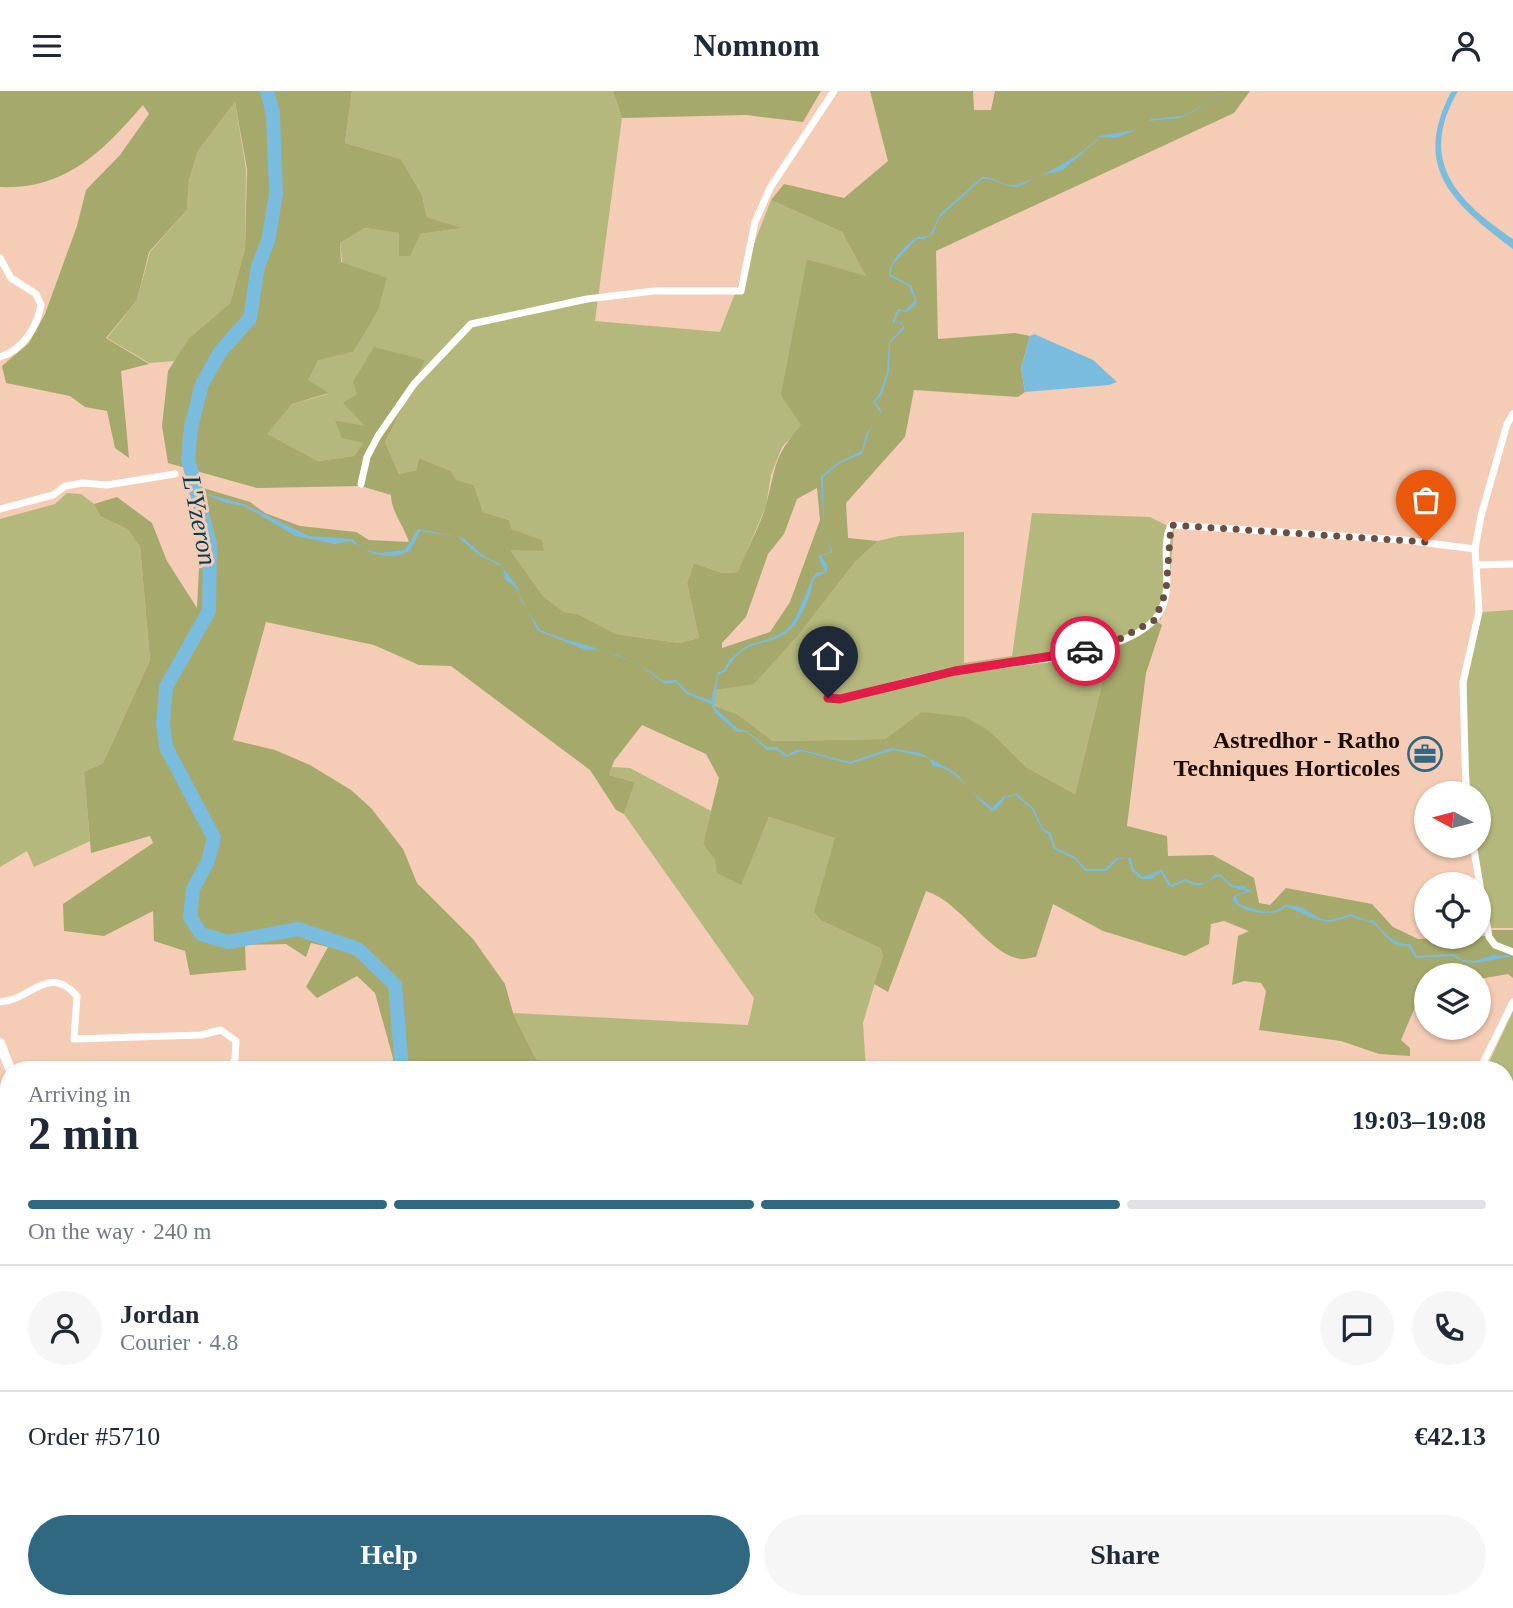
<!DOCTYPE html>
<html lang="en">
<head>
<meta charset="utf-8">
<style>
  :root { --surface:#fff; --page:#f6f6f7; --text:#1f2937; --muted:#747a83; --line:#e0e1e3; --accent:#306882 }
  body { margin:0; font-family:Georgia,serif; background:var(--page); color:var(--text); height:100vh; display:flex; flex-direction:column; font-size:26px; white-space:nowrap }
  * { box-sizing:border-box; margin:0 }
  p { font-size:23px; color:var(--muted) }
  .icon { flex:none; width:38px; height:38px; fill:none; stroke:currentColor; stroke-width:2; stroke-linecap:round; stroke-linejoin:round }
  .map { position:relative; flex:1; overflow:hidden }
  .drawer { position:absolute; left:0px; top:970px; width:1514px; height:548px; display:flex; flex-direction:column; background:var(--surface); border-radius:28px 28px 0 0; box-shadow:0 2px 5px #0004 }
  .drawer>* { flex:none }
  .needle { width:46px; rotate:277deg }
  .buttons { position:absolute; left:1414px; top:690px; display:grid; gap:14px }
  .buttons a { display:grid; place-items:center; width:77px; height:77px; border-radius:50%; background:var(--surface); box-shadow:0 2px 5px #0004; font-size:35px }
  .pin { position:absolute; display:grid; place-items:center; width:60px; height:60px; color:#fff; margin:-72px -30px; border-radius:50% 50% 50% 0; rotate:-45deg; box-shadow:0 0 7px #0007 }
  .pin .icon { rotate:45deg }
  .courier { position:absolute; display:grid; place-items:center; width:70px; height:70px; margin:-35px; border:5px solid #e11d48; border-radius:50%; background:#fff; color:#222; box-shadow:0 2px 9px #0007 }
  .summary em { font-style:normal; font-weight:800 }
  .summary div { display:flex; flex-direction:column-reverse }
  .summary { display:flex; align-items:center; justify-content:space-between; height:119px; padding:0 28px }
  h1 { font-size:46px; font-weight:800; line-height:52px }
  .bar { display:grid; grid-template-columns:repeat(4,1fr); gap:10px 7px; align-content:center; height:84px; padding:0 28px }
  .bar i { height:9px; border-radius:5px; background:var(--line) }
  .bar .on { background:var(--accent) }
  .bar p { grid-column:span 4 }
  .line { display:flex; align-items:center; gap:18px; padding:0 28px; border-top:2px solid var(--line) }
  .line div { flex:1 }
  .round { display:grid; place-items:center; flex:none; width:74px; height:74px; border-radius:37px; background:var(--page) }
  .primary-button { display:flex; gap:14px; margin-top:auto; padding:14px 28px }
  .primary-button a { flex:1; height:80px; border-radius:42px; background:var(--accent); color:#fff; font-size:28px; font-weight:800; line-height:80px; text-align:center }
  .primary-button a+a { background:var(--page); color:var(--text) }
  header { display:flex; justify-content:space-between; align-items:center; height:91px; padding:0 28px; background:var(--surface); font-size:32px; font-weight:800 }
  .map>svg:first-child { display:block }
  .green { fill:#b4b87c }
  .forest { fill:#a6a96c; fill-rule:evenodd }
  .water { fill:#7abcdd }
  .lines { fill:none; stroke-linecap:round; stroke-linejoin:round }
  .river { stroke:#7abcdd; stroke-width:14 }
  .street { stroke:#fff; stroke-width:7 }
  .secondary { stroke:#fff; stroke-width:10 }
  .done { stroke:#674f43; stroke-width:7; stroke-dasharray:0 12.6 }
  .route { stroke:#e11d48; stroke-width:9 }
  .labels { text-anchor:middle; stroke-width:6; stroke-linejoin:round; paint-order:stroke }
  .poi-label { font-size:24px; font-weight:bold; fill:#1a0c05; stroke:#f5ccb5; text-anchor:end }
  .water-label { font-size:26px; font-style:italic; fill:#013d54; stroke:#f5ccb5 }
</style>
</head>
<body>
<header><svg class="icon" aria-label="menu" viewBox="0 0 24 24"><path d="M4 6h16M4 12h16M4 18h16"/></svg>Nomnom<svg class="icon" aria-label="person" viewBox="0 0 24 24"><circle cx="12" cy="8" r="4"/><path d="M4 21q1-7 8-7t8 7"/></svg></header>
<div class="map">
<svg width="1513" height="1517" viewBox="0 0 1513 1517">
  <rect width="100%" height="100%" fill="#f5ccb5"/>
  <!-- green -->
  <g class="green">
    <polygon points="352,0 613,0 622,27 595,230 720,241 771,109 842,141 867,186 807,168 802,334 782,356 771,384 766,415 738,481 722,482 694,472 687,492 699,547 679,552 616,543 578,523 564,521 543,505 509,458 543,460 541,449 510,438 509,429 483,421 474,394 455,389 451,380 419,367 416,379 399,383 385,351 424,268 358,303 366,336 336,329 365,352 354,365 318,370 266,343 292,313 328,303 307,289 318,268 353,261 340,152 365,137 400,142 399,164 420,143 461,137 427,126 422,104 401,68 345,52"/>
    <polygon points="235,11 246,78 245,158 230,212 189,247 175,270 149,272 107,247 137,209 150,161 187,119 189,91 198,60"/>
    <polygon points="67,402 81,403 94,413 100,425 127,438 140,455 150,569 103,672 84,681 90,750 34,776 27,760 0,776 0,428 55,413"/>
    <polygon points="1032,422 1150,426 1174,438 1170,483 1161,529 1155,529 1112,552 1075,703 1026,676 991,641 921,621 885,648 773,650 737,623 712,614 715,599 754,592 801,541 855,471 878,450 899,445 964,441 964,572 1012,565"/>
    <polygon points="1513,519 1513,837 1490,837 1477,754 1479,702 1471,702 1465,640 1467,591 1482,521"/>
    <polygon points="612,676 630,677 711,720 703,753 740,794 769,726 836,747 822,830 880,857 883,865 863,932 866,978 545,978 535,966 513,922 748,934 754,907 624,723 635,691 609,684"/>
    <polygon points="1513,920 1513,1165 1505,1165 1505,978 1486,978"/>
  </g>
  <!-- forest -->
  <g class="forest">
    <path d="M0,0H352L345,52L401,68L422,104L427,126L462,137L420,143L410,165H399V142L365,137L340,152L341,171L387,187L378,219L353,261L318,269L308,289L329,302L292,313L267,343L318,370L354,365L364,352L342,347L335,329L365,335L343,312L357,303L353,291L374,256L425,269L385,351L399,383L416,379L419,367L451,380L456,389L474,394L483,421L509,429L511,438L542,449L544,460L510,459L543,505L564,521L578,523L616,543L679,552L699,547L687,492L694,472L722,482L738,481C746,459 760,436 766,414C777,374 772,368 801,334L781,304L807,168L866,185L842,141L771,109L784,93L844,107L888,70L870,0H973L974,19H991L995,0H1250L1234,22L936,160L938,248L1015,242L1030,245L1021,277L1025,301L1018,306L914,299L905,346L846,412L848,447L878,450L855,471L801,541L754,593L715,599L712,614L737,623L773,650L885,648L921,621L965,626L991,641L1026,676L1075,703L1112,552L1155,529L1162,534L1146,582L1127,735L1167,745L1168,765L1213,764L1254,787L1259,812L1270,814L1286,797L1372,813L1393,836L1418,848L1486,845L1491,839H1513V887L1508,883L1479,888V884H1426V920L1416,914L1401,949L1410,957V965L1379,963L1341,950L1259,939L1266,900L1261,892L1244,890L1232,894L1238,845L1249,840L1224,830L1211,833L1209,853L1185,865L1103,840L1053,813L1036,866C1032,866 1024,869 1020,868C987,862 961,811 926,800L888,901L874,893L883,865L880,857L822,830L814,821L835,747L769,726L741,794L717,782L715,768L703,753L719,687L706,663L642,634L614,670L609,684L635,691L624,723L616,719L590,679L451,575L419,574L374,554L266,531L233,649L275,659L310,674L351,699L371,717L403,758L417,792L473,848L505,893L513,922L535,966L546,978H392L393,967L375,902L357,885L317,907L306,896L328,856L311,852L306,866L286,853L245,854L246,879L190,884L185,860L154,850L153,820L104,845L64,840L63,813L153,752L150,745L91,762L84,681L103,672L150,569L140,455L127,438L100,425L94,413L117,406L152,432L167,470L197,517L203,397L250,411L265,422L300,435L356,441L369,449L409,451C404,435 391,420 391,404L361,395L257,397L168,372L162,335L168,280L189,247L230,212L245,158L247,78L235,11L198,60L189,90L187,119L149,161L137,209L106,247L149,273L121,280L129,367L115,357L107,320L85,316L70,305L6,292L2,275L29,252L45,223L77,135L86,99L120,64L149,23L143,14C103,60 66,99 0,96ZM817,397L820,429L790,511L770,541L722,557V552L746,526L768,463L784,443L797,408Z"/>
    <polygon points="613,0 821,0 803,31 746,24 622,27"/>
    <polygon points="400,1508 410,1517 166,1517 157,1509"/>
    <polygon points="1082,1509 1124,1509 1125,1517 1084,1517"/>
  </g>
  <!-- water -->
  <g class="water">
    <path d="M1230,0L1181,27L1148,30L1132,41L1115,47L1099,46C1096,51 1067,76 1062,79C1055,82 1047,82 1040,85C1031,88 1024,96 1014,96C1003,95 993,86 982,88L939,127L933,143L924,148H917L893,173L890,183L912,195L917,212L907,221L899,220L894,232L901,231L905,237L890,252L889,280L882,303L875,311L882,320L870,338L862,363L840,372L823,386L824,445L821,385L839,371L862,360L866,343L881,322L873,311L880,302L887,281L889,251L903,236L901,232H892L898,218L905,220L915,209L909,195L889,185C888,172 904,156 914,148C919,144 924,147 930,144L940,123L982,86C994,85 1002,95 1014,94C1035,91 1088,61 1099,45L1135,39L1151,28L1183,25Z"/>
    <path d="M1458,0C1417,70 1457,110 1513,148V158C1454,113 1411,78 1451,1Z"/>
    <polygon points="1034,243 1093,269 1117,291 1109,294 1025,301 1021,277 1030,245"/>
    <path d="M197,400L244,413L309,445L352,448L363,458L380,462L405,459L418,438L463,447L484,465L500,473L518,497L521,509L540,539C585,558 622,557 663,590L676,589L688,601L711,610L718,581L724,579L730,568L746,555C760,550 782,546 791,534C798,525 812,486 815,483C816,481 823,481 825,481L818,465L831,461L827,449L833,461L821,465L827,474V481L814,487C811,502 803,526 792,537C771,559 745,543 726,580L718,584L714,616L738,638L747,640L767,656H777L787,664L796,659H803L850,671L891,657L920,662L956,682L971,700L992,717L1003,706L1017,703L1034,718L1043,738L1051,742L1055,756L1075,766L1086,778H1105L1116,767H1131L1133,777L1142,786L1162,779L1171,794L1185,788L1195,792H1208L1214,784L1220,783L1233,795H1244L1251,800L1236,805L1239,813C1255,818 1271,827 1285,814C1289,815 1299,815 1302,817C1325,830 1321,833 1350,823L1368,830L1373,829C1383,841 1394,854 1410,853L1417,865L1454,863L1463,869L1475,870L1493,864L1513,865L1477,872L1464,871L1453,865L1416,867L1408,855C1387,857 1381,835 1372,832C1365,829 1357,829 1350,825C1320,839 1311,823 1286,816C1273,827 1245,823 1232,809L1234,805L1247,800L1231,796L1220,785C1206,788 1204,801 1185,790L1172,796L1168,794L1161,781L1151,788H1141L1132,780L1128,767L1118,768L1107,780H1085L1075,768L1054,758L1049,744L1042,739L1032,718L1015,704L1005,707L996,719L992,720C972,706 959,677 933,675L929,667L893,659L850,673L802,660L786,666L777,659H767L747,641H737L715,622L711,613L685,602L676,591L665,593L638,573L600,558L586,559L538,540L516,497L505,488L503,476L479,464L458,446L420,440L410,460C387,472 368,461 350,450L335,453L296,445L244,415L226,412Z"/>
  </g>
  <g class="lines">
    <!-- river -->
    <polyline class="river" points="267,0 273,23 276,103 268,150 258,175 250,227 220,261 202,293 191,336 188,368 210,454 209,520 166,596 163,632 166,656 214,747 208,770 193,798 190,826 201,843 228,851 298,838 358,858 395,894 402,978"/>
    <!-- street -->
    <g class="street">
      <path d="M0,167L11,187L36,203L41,214C37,236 23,259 0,266"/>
      <polyline points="361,393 367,366 378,345 414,293 471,233 587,208 654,200 741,200 755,131 770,97 834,0"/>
      <polyline points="0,418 53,404 65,395 83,392 107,394 175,383"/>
      <polyline points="1477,474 1513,473"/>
      <path d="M828,607L840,608C878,599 916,587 955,580C1005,571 1120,568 1155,528C1178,502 1158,461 1171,434L1404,449L1475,458"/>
      <polyline points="1466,702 1463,591 1479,521 1475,458 1481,425 1507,333 1513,323"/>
      <polyline points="1473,754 1489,846 1495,854 1513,861"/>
      <path d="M0,911C31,909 48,872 77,905L74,948L201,944L221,939L236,950L235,969L227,978"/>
      <polyline points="1480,978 1513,911"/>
      <polyline points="0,1131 9,1131"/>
      <polyline points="0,1287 9,1288"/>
      <polyline points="0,1349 9,1365"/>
      <polyline points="9,1397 3,1471 9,1476"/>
      <polyline points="1505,1433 1513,1435"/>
      <polyline points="114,1508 118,1517"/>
      <polyline points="532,1508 553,1517"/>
      <polyline points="945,1508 947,1517"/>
      <polyline points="261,1510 269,1508"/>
      <polyline points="1216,1517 1223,1508"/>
      <polyline points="1433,1517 1435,1508"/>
    </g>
    <!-- secondary -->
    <g class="secondary">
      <polyline points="0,952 10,978"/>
      <polyline points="147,1508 155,1517"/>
    </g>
  </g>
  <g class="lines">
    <!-- done -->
    <polyline class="done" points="1085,560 1112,552 1155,529 1166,500 1171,434 1426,451"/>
    <!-- route -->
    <polyline class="route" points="828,607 840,608 955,580 1085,560"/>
  </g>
  <!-- icons -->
  <defs>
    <g id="office-ring" transform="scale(1.75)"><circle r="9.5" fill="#f5ccb5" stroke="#306882" stroke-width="1.5"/><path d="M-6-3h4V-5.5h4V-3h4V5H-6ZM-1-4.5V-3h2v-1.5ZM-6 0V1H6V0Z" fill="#306882"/></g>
  </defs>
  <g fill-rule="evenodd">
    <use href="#office-ring" x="1425" y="663"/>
  </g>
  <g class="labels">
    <!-- poi labels -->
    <g class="poi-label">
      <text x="1400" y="657">Astredhor - Ratho<tspan x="1400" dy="28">Techniques Horticoles</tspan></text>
    </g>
    <!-- water labels -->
    <g class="water-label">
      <text transform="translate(200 429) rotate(79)" y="9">L'Yzeron</text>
    </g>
  </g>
</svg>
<div class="buttons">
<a><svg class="needle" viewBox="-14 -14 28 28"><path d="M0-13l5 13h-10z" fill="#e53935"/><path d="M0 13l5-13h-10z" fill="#747a83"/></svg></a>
<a><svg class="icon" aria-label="locate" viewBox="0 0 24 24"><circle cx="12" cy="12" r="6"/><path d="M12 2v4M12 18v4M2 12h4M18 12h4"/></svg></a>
<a><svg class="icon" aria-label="layers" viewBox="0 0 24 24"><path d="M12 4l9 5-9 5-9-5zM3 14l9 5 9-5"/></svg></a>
</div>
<div class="pin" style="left:1426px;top:451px;background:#ea580c"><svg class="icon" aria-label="bag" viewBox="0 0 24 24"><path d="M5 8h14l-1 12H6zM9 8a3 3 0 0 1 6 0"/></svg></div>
<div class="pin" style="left:828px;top:607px;background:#1f2937"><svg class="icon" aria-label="home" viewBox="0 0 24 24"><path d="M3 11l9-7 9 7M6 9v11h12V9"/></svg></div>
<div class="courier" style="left:1085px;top:560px"><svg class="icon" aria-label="car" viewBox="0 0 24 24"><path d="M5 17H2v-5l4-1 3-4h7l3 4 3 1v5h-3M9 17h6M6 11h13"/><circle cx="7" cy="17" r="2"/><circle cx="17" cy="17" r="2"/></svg></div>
<section class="drawer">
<div class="summary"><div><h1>2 min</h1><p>Arriving in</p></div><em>19:03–19:08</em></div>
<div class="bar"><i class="on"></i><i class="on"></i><i class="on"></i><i></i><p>On the way · 240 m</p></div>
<div class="line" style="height:126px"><a class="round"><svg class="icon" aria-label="person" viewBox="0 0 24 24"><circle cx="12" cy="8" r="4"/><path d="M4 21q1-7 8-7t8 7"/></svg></a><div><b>Jordan</b><p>Courier · 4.8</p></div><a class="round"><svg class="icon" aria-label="chat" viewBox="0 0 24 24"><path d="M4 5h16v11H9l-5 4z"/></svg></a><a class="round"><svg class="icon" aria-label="phone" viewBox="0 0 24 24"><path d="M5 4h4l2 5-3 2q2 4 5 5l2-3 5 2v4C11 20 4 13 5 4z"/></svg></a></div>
<div class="line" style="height:91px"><div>Order #5710</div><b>€42.13</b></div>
<div class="primary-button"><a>Help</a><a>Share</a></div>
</section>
</div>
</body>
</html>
